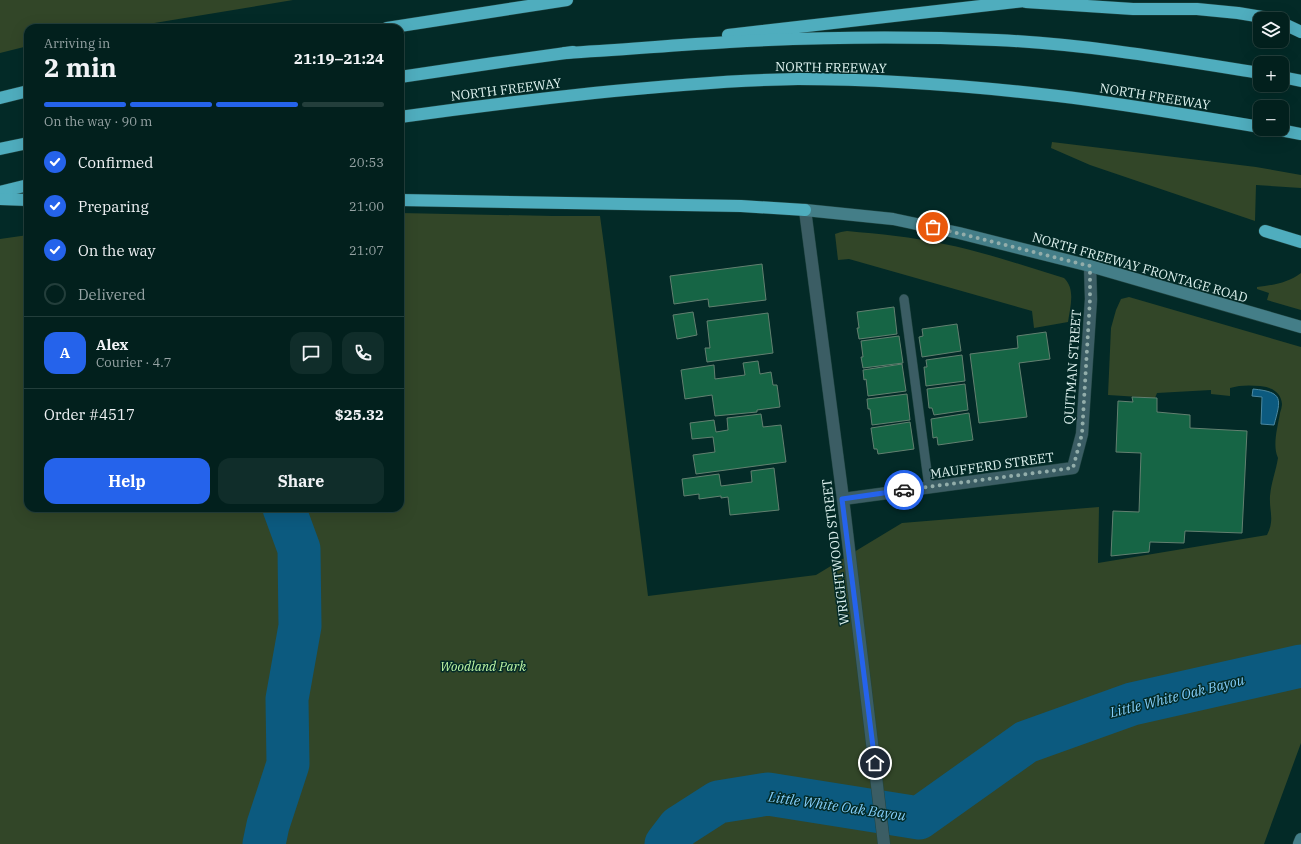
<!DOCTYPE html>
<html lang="en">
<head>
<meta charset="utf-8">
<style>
  :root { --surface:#02201d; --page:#102d2a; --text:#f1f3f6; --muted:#96a3a4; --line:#233e3b; --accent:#2563eb }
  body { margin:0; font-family:"IBM Plex Serif",serif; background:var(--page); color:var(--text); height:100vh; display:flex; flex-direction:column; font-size:15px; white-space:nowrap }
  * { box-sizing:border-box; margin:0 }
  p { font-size:13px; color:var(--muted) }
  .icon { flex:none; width:22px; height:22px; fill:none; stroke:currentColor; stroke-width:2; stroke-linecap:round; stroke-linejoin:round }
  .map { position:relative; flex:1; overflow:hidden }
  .side { position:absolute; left:24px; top:24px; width:380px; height:488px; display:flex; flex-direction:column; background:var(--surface); border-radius:12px; box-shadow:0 4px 16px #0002,0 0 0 1px var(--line) }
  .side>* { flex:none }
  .controls { position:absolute; left:1253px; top:12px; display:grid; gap:8px }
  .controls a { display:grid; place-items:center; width:36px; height:36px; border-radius:8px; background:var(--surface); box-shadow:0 4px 16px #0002,0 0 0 1px var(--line); font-size:20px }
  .pin { position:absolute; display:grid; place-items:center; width:34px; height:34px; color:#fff; margin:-17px; border:2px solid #fff; border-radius:50%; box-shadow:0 1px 4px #0007 }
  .courier { position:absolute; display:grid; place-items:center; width:40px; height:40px; margin:-20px; border:3px solid #2563eb; border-radius:50%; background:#fff; color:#222; box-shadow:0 1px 5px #0007 }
  .headline em { font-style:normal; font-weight:700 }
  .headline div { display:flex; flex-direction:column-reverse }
  .headline { display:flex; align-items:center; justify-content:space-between; height:68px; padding:0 20px }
  h1 { font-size:26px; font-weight:700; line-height:30px }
  .bar { display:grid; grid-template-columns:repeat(4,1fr); gap:6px 4px; align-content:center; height:48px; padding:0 20px }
  .bar i { height:5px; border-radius:3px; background:var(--line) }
  .bar .active { background:var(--accent) }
  .bar p { grid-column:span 4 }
  .line { display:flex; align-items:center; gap:10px; padding:0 20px; border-top:1px solid var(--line) }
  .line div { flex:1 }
  .round { display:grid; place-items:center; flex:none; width:42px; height:42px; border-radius:12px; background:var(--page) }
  ol { padding:0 20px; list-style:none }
  li { display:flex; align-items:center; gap:12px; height:44px }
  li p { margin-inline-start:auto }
  li .icon { padding:4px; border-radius:50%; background:var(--accent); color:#fff; stroke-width:4 }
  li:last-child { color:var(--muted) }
  li i { width:22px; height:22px; border:2px solid var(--line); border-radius:50% }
  .action { display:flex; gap:8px; margin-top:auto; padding:8px 20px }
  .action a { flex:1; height:46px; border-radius:12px; background:var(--accent); color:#fff; font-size:16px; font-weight:700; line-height:46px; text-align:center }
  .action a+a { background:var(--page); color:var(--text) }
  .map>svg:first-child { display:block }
  .green { fill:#324628 }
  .water { fill:#0c5a7f; stroke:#4b88a1 }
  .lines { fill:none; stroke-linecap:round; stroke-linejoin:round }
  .river { stroke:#0c5a7f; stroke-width:43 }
  .building { fill:#166545; stroke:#628070 }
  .service-casing { stroke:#224643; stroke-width:10 }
  .minor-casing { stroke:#224643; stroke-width:13 }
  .secondary-casing { stroke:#224643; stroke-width:13 }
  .motorway-casing { stroke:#224643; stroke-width:13 }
  .service { stroke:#3b5d64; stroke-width:9 }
  .minor { stroke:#3b5d64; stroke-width:12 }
  .secondary { stroke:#447e88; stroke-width:12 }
  .motorway { stroke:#4fadbe; stroke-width:12 }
  .done { stroke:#92adaa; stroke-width:4; stroke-dasharray:0 7.2 }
  .route { stroke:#2563eb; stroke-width:5 }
  .labels { text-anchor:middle; stroke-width:3; stroke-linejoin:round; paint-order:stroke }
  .street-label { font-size:13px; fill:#dff3f0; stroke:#032a27 }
  .park-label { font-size:13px; font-style:italic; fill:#bff7a5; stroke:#032a27 }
  .water-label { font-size:14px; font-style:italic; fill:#84cefa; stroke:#032a27 }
</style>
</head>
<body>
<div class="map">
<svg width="1301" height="844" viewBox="0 0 1301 844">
  <rect width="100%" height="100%" fill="#032a27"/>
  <!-- green -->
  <g class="green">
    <polygon points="0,0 293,0 124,28 28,28 28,46 0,53"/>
    <polygon points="1052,142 1256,167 1301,175 1301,188 1256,185 1255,221 1090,165 1051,148"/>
    <path d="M400,213L553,216H600L606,260L648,596L816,575L902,523L1099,507L1098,563L1267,535C1275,520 1269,511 1270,496C1271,483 1276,471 1278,458C1272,445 1278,426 1280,413C1281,410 1282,406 1282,404C1281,392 1271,387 1260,386C1250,385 1239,385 1230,388V396L1211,394V390L1157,393L1155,398L1108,395L1111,328L1116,310L1121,299L1129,297L1301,347V743L1264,844H0V239L28,235V508H400Z"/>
    <path d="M847,231C880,234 912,237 944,244C985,252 1024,266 1064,278C1076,289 1070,308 1068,322L1034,328L1032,311L849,259L838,260L835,234L841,232Z"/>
    <path d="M1301,273V310L1267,300L1269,293L1257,289V287C1273,285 1288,283 1301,273Z"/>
  </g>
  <!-- water -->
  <path class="water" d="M1253,389C1284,392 1281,399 1274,425L1261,424L1262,397L1252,396Z"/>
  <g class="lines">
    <!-- river -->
    <g class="river">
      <polyline points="264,844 268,825 288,764 287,699 300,626 299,549 284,508"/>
      <polyline points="666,844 679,827 718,802 768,794 919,818 1026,742 1132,704 1301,666"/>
    </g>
  </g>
  <!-- building -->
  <g class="building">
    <polygon points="762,264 766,300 709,307 708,299 674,304 670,276"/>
    <polygon points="894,307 897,334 859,339 857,328 859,328 857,312"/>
    <polygon points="693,312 697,335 677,339 673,315"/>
    <polygon points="768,313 773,353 707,362 705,348 710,348 707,321"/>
    <polygon points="957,324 961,351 922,357 919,337 923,336 922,329"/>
    <polygon points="1046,332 1050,359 1019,363 1027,417 979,423 970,354 1018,348 1017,336"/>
    <polygon points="899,336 903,363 863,368 861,357 863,357 861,341"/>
    <polygon points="962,355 965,381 926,386 924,367 927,367 926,360"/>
    <polygon points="758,361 760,374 771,372 773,385 777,385 780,407 757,410 757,412 715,416 712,395 685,399 681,370 714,365 715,379 745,375 743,363"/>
    <polygon points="902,364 906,391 868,396 866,379 864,380 863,370"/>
    <polygon points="965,384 968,410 934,415 932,408 929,408 927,389"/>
    <polygon points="907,394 910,420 872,425 870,409 868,409 867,399"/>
    <polygon points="1132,397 1157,398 1157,412 1190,415 1190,428 1247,431 1242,533 1185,531 1184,543 1150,542 1149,552 1111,556 1113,511 1139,512 1141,453 1116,452 1118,401 1133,402"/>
    <polygon points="969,413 973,440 938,445 937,437 933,438 931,419"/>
    <polygon points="761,414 763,427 781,425 786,462 696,474 693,455 715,452 713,437 692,439 690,423 714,420 716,432 728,430 727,418"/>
    <polygon points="910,422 914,449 878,454 877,449 874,449 871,428"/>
    <polygon points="774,468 779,510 730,515 728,497 721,498 721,496 699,499 699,494 684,496 682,479 719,474 721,486 752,482 751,471"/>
  </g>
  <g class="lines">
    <!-- service casing -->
    <g class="service-casing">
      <polyline id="service" points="904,299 929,487"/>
    </g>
    <!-- minor casing -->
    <g class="minor-casing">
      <g id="minor">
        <polyline points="805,210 843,499 884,844"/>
        <polyline points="843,499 1073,468 1082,434 1091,299 1090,266"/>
      </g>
    </g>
    <!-- secondary casing -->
    <g class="secondary-casing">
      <g id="secondary">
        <polyline points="805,210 893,219 959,233 1090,266 1301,327"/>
        <polyline points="1299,844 1301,839"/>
      </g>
    </g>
    <!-- motorway casing -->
    <g class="motorway-casing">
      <g id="motorway">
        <polyline points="1026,2 1133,9 1197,9 1238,13 1274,19"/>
        <polyline points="1282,23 1301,32"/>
        <polyline points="387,28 567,0"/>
        <polyline points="728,35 1033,0"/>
        <path d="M565,53C620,50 675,45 729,42C818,37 907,36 996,40C1085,44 1172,59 1260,73"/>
        <polyline points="400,77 494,63 573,52"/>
        <polyline points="1282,77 1301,81"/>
        <polyline points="0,98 28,91"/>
        <path d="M400,117C465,108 529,100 594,93C662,86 730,80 798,79C885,79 972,86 1058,96C1126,104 1193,116 1260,127"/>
        <polyline points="1275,129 1301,134"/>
        <polyline points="0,149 28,143"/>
        <polyline points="0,192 28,185"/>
        <polyline points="0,199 28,200"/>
        <polyline points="400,200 741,206 805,210"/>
        <polyline points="1265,231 1301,242"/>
      </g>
    </g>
    <!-- service -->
    <use href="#service" class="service"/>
    <!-- minor -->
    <use href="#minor" class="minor"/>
    <!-- secondary -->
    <use href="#secondary" class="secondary"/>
    <!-- motorway -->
    <use href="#motorway" class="motorway"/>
  </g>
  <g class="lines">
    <!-- done -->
    <polyline class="done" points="904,490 1073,468 1082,434 1090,299 1090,266 933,227"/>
    <!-- route -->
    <polyline class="route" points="875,763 842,499 904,490"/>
  </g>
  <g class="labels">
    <!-- street labels -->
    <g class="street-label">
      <text transform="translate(831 67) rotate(1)" y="5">NORTH FREEWAY</text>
      <text transform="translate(506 89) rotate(-7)" y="5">NORTH FREEWAY</text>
      <text transform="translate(1155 96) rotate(9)" y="5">NORTH FREEWAY</text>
      <text transform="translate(1140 267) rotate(16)" y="5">NORTH FREEWAY FRONTAGE ROAD</text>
      <text transform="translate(1072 367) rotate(-86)" y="5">QUITMAN STREET</text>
      <text transform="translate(992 465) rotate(-8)" y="5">MAUFFERD STREET</text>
      <text transform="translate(835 552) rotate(-97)" y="5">WRIGHTWOOD STREET</text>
    </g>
    <!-- park labels -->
    <g class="park-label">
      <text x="483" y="671">Woodland Park</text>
    </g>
    <!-- water labels -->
    <g class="water-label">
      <text transform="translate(1177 696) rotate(-14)" y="5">Little White Oak Bayou</text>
      <text transform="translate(837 806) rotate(8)" y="5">Little White Oak Bayou</text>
    </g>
  </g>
</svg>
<div class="controls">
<a><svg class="icon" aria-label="layers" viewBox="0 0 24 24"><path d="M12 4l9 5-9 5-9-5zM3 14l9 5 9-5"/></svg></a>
<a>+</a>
<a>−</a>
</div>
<div class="pin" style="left:933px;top:227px;background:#ea580c"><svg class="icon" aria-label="bag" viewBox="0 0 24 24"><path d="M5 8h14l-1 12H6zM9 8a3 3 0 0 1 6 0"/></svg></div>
<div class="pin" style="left:875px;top:763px;background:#1f2937"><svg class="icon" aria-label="home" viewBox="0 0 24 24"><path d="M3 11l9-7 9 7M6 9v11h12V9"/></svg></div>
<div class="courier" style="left:904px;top:490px"><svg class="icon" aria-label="car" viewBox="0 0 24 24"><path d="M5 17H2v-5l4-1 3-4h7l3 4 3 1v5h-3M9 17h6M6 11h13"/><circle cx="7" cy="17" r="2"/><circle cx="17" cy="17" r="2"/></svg></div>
<section class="side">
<div class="headline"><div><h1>2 min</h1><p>Arriving in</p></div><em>21:19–21:24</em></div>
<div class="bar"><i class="active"></i><i class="active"></i><i class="active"></i><i></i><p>On the way · 90 m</p></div>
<ol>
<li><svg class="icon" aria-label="check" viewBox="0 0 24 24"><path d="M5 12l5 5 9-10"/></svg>Confirmed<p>20:53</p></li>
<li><svg class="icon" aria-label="check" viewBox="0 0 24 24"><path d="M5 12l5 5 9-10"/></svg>Preparing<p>21:00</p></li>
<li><svg class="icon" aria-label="check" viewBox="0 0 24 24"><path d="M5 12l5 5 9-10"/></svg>On the way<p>21:07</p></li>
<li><i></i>Delivered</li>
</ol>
<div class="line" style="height:72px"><b class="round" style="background:var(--accent);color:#fff">A</b><div><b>Alex</b><p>Courier · 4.7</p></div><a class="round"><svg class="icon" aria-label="chat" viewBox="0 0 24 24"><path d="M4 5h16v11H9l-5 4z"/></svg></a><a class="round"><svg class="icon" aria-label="phone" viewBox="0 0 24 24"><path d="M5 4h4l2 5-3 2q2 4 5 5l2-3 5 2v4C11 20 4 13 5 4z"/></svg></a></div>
<div class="line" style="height:52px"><div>Order #4517</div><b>$25.32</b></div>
<div class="action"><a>Help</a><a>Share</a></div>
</section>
</div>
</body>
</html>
